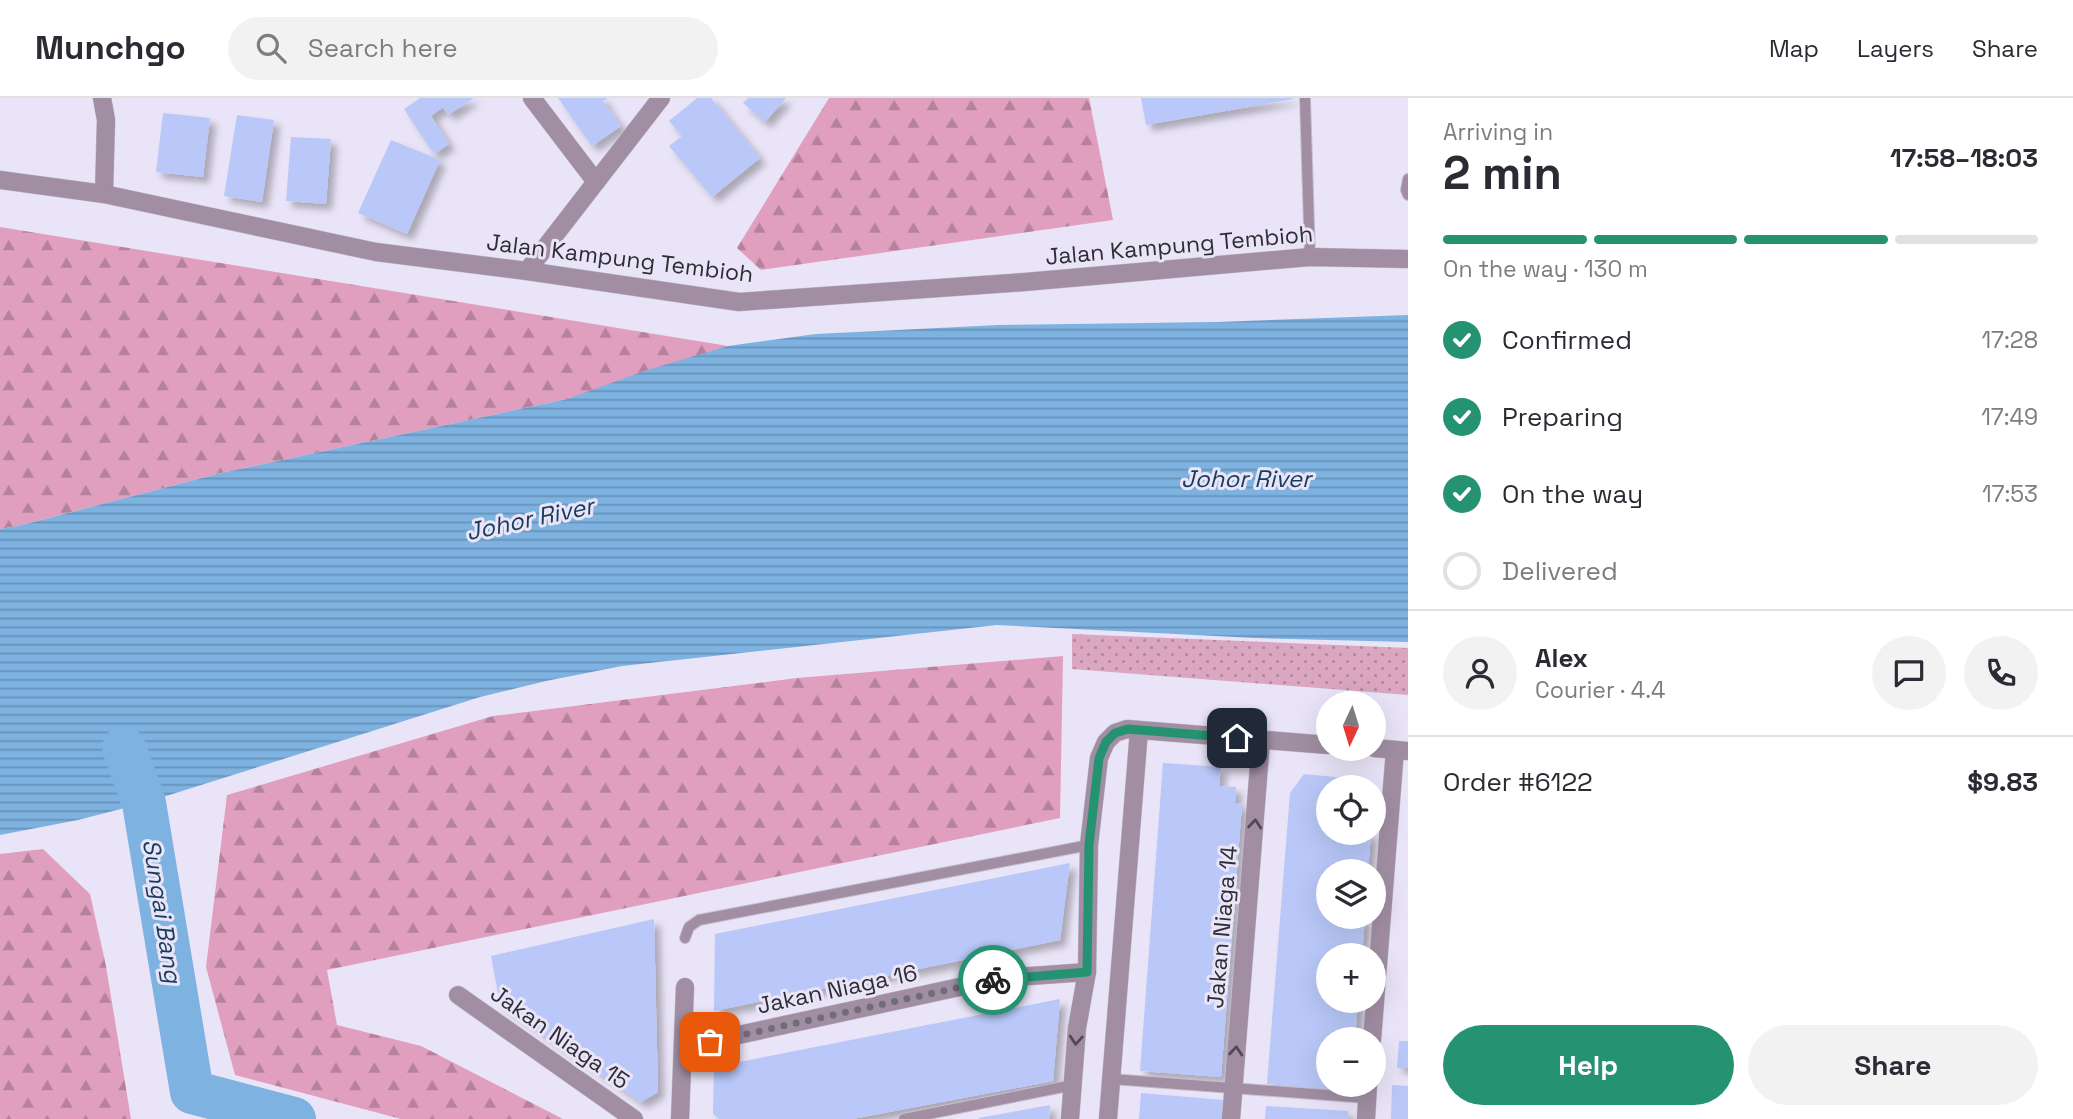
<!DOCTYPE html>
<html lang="en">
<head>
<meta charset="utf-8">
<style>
  :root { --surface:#fff; --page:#f2f2f3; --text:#2b2b33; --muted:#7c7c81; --line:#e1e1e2; --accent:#259272 }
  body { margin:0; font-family:"Space Grotesk",sans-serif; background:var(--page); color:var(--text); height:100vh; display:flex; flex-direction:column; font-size:26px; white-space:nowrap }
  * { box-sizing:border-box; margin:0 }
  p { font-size:23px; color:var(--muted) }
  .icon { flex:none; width:38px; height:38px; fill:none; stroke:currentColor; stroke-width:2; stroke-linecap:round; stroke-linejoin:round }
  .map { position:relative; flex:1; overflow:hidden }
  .details { display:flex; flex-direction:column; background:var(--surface); width:665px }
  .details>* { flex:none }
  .needle { width:46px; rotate:184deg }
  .controls { position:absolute; left:1316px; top:593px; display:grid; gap:14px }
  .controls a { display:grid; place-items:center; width:70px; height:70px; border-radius:50%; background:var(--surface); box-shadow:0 7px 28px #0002; font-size:35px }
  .pin { position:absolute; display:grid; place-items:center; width:60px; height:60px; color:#fff; margin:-30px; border-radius:14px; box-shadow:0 4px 10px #0006 }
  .courier { position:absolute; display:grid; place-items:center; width:70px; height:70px; margin:-35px; border:5px solid #259272; border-radius:50%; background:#fff; color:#222; box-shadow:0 2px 9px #0007 }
  .summary em { font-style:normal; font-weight:700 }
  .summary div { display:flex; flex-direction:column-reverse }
  .summary { display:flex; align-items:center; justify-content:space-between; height:119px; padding:0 35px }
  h1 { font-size:46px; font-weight:700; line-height:52px }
  .bar { display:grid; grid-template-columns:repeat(4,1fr); gap:10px 7px; align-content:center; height:84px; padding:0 35px }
  .bar i { height:9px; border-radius:5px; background:var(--line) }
  .bar .active { background:var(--accent) }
  .bar p { grid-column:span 4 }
  .line { display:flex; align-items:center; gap:18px; padding:0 35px; border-top:2px solid var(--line) }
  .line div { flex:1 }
  .round { display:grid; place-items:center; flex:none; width:74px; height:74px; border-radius:37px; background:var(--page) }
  ol { padding:0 35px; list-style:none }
  li { display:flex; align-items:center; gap:21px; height:77px }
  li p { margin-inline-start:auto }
  li .icon { padding:7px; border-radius:50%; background:var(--accent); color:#fff; stroke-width:4 }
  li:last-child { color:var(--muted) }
  li i { width:38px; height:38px; border:4px solid var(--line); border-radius:50% }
  .cta { display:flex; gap:14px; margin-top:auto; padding:14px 35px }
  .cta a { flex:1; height:80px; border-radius:42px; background:var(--accent); color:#fff; font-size:28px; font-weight:700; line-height:80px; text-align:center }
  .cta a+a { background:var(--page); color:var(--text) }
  header { display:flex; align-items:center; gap:42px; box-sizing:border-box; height:98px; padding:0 35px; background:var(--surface); border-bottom:2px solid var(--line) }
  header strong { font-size:33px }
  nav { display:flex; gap:38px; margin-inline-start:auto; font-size:24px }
  .search { width:490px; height:63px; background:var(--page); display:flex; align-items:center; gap:18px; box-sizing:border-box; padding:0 24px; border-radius:38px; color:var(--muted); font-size:26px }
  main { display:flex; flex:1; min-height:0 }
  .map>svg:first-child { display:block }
  .grass { fill:url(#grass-dots) }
  .forest { fill:url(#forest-firs) }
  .water { fill:url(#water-rules) }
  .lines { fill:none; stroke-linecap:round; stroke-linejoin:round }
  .river { stroke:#7eb2e0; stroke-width:44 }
  .building { fill:#b9c8f8; filter:url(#shadow) }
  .service-casing { stroke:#c4bfd0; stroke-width:12 }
  .minor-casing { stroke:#c4bfd0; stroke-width:19 }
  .service { stroke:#a18ea3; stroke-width:10 }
  .minor { stroke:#a18ea3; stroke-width:18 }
  .oneway { stroke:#514a55 }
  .done { stroke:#706d78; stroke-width:7; stroke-dasharray:0 12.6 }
  .route { stroke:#259272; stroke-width:9 }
  .labels { text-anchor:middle; stroke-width:6; stroke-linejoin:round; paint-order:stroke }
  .street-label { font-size:23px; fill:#2f2d34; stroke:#e9e4f7 }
  .water-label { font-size:24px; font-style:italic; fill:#163d5c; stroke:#e9e4f7 }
</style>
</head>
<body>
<header>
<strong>Munchgo</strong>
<div class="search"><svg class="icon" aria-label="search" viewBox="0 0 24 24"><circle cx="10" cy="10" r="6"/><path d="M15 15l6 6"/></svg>Search here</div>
<nav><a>Map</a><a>Layers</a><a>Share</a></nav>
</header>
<main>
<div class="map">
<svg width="1408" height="1021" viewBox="0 0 1408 1021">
  <defs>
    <pattern id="grass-dots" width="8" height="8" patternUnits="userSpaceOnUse" patternTransform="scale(1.75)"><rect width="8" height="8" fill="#dba7c0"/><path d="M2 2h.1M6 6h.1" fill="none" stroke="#b2889d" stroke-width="1.8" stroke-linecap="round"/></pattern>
    <pattern id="forest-firs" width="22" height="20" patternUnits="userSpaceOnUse" patternTransform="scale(1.75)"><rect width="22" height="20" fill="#e09fbe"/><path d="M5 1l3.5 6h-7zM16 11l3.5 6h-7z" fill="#b6829b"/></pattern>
    <pattern id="water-rules" width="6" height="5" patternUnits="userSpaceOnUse" patternTransform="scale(1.75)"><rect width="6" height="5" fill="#7eb2e0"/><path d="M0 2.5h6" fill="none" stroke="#6891b6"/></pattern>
    <filter id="shadow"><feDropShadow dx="6" dy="6" stdDeviation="3.5" flood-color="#0004"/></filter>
  </defs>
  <rect width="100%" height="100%" fill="#e9e4f7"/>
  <!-- grass -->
  <polygon class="grass" points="1072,536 1408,550 1408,597 1072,571"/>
  <!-- forest -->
  <g class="forest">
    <polygon points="829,0 1089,0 1113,122 761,172 737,150"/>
    <polygon points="0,129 728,248 567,301 221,375 22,427 0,431"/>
    <polygon points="1063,558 1060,720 327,872 337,927 421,948 563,1021 401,1021 235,977 206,869 227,697 493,618 797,580"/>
    <polygon points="43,751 90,796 106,868 131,1021 0,1021 0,756"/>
  </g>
  <!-- water -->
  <polygon class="water" points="1408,217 1408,544 1255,540 997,527 622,568 546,583 480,599 144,705 78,722 0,737 0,431 22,427 221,375 567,301 644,273 728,248 816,236 999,227 1218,224"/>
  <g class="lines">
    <!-- river -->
    <polyline class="river" points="124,650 144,705 192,994 294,1021"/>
  </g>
  <!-- building -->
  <g class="building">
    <polygon points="420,0 474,0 448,17 443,9 431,18 449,46 434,56 404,11"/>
    <polygon points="558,0 608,0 603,3 621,28 592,48"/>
    <polygon points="697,0 711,0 760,60 712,99 669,48 682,38 669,23"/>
    <polygon points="748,0 786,0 765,24 743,5"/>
    <polygon points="1141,0 1293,0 1293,1 1146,27"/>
    <polygon points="163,15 210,20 203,79 156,74"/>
    <polygon points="237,17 274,22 262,104 224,98"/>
    <polygon points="291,39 331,41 326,106 286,103"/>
    <polygon points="391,42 440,62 407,136 358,115"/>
    <polygon points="1163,665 1221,669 1219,688 1236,689 1235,705 1242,706 1221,979 1140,973"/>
    <polygon points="1304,676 1355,681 1363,690 1328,690 1328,735 1371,735 1368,774 1328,774 1328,819 1365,819 1362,858 1328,858 1328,903 1358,903 1355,942 1328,942 1328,987 1352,987 1351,993 1267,986 1290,695"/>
    <polygon points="1070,765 1060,842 714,913 715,836"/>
    <polygon points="654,821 658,994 641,1004 500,906 491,858"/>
    <polygon points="1060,901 1053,983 852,1021 719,1021 713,1016 714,969"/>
    <polygon points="1399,943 1408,943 1408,970 1397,970"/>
    <polygon points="1392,987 1408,988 1408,1021 1391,1021"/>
    <polygon points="1141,995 1223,1002 1221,1021 1139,1021"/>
    <polygon points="1050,1007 1049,1021 979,1021 979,1020"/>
    <polygon points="1266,1008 1348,1013 1348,1021 1265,1021"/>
  </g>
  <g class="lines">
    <!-- service casing -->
    <g class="service-casing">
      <g id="service">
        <polyline points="1305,0 1310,159"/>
        <polyline points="1408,81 1406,92 1408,97"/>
        <polyline points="685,840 689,829 699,822 1089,747"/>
        <polyline points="1111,981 1367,1000"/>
        <polyline points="904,1021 1073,987"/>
      </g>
    </g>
    <!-- minor casing -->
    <g class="minor-casing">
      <g id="minor">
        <polyline points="102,0 106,22 104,96"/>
        <polyline points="532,0 596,84"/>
        <polyline points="0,82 104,96 376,154 527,173 739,204 1025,184 1310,159 1408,161"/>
        <polyline points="527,173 661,0"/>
        <polyline points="1374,650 1408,653"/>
        <polyline points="458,897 634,1021"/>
        <polyline points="1372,942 1395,652"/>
        <polyline points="683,949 1001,880 1087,874"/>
        <polyline points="680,1021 685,889"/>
        <polyline points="1070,1021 1077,930 1087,874 1089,747 1099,660 1106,644 1115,635 1127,631 1328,647"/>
        <polyline points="1108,1021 1139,632"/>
        <polyline points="1231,1021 1261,642"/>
        <polyline points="1366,1021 1368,987"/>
      </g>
    </g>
    <!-- service -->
    <use href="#service" class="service"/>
    <!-- minor -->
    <use href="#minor" class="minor"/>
  </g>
  <!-- one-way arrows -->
  <defs><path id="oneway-chevron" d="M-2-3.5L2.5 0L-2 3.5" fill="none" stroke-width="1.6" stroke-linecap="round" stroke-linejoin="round" transform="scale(1.75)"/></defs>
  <g class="oneway">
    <use href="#oneway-chevron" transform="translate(1255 726) rotate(-85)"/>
    <use href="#oneway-chevron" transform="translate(1076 942) rotate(94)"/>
    <use href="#oneway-chevron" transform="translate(1236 953) rotate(-85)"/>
  </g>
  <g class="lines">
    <!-- done -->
    <polyline class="done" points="710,944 993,882"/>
    <!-- route -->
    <polyline class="route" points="993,882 1087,874 1089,747 1099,660 1106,644 1115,635 1128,631 1237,640"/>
  </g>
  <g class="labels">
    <!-- street labels -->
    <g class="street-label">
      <text transform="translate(1179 147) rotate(-5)" y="8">Jalan Kampung Tembioh</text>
      <text transform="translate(620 160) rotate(7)" y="8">Jalan Kampung Tembioh</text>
      <text transform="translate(1222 829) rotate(-85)" y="8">Jakan Niaga 14</text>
      <text transform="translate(837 891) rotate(-12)" y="8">Jakan Niaga 16</text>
      <text transform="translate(560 939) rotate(35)" y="8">Jakan Niaga 15</text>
    </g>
    <!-- water labels -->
    <g class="water-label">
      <text x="1246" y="389">Johor River</text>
      <text transform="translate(530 421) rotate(-12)" y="8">Johor River</text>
      <text transform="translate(162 813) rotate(81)" y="8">Sungai Bang</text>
    </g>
  </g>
</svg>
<div class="controls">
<a><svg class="needle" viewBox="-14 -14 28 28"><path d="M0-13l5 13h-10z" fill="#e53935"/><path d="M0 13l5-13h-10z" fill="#7c7c81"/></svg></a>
<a><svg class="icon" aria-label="locate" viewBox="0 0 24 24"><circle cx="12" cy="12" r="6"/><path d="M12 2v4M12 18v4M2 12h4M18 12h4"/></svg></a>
<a><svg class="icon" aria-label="layers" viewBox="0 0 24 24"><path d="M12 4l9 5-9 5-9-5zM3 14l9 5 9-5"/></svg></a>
<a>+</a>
<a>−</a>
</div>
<div class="pin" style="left:710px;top:944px;background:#ea580c"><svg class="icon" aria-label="bag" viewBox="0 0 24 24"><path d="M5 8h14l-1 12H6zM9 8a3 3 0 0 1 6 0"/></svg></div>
<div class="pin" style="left:1237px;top:640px;background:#1f2937"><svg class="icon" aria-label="home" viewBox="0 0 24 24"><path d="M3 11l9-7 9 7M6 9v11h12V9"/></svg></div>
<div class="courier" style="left:993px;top:882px"><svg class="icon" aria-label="bike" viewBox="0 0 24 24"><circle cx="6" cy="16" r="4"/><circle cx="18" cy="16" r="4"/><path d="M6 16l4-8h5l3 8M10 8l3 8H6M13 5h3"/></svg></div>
</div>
<section class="details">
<div class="summary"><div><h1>2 min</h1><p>Arriving in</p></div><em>17:58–18:03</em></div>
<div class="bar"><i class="active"></i><i class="active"></i><i class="active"></i><i></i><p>On the way · 130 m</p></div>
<ol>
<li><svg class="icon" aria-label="check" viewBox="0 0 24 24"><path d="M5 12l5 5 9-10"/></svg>Confirmed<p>17:28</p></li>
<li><svg class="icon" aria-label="check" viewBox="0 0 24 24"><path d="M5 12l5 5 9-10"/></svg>Preparing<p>17:49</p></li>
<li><svg class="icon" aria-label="check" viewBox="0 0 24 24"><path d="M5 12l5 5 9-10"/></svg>On the way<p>17:53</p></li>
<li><i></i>Delivered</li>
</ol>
<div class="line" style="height:126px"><a class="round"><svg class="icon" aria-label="person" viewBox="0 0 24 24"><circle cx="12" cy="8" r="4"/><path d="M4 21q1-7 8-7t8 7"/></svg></a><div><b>Alex</b><p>Courier · 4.4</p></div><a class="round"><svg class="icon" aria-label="chat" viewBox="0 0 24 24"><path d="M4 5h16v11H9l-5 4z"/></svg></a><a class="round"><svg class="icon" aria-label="phone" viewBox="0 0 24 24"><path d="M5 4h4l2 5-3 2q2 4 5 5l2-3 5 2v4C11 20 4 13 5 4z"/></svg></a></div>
<div class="line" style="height:91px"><div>Order #6122</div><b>$9.83</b></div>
<div class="cta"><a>Help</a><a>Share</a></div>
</section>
</main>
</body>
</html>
